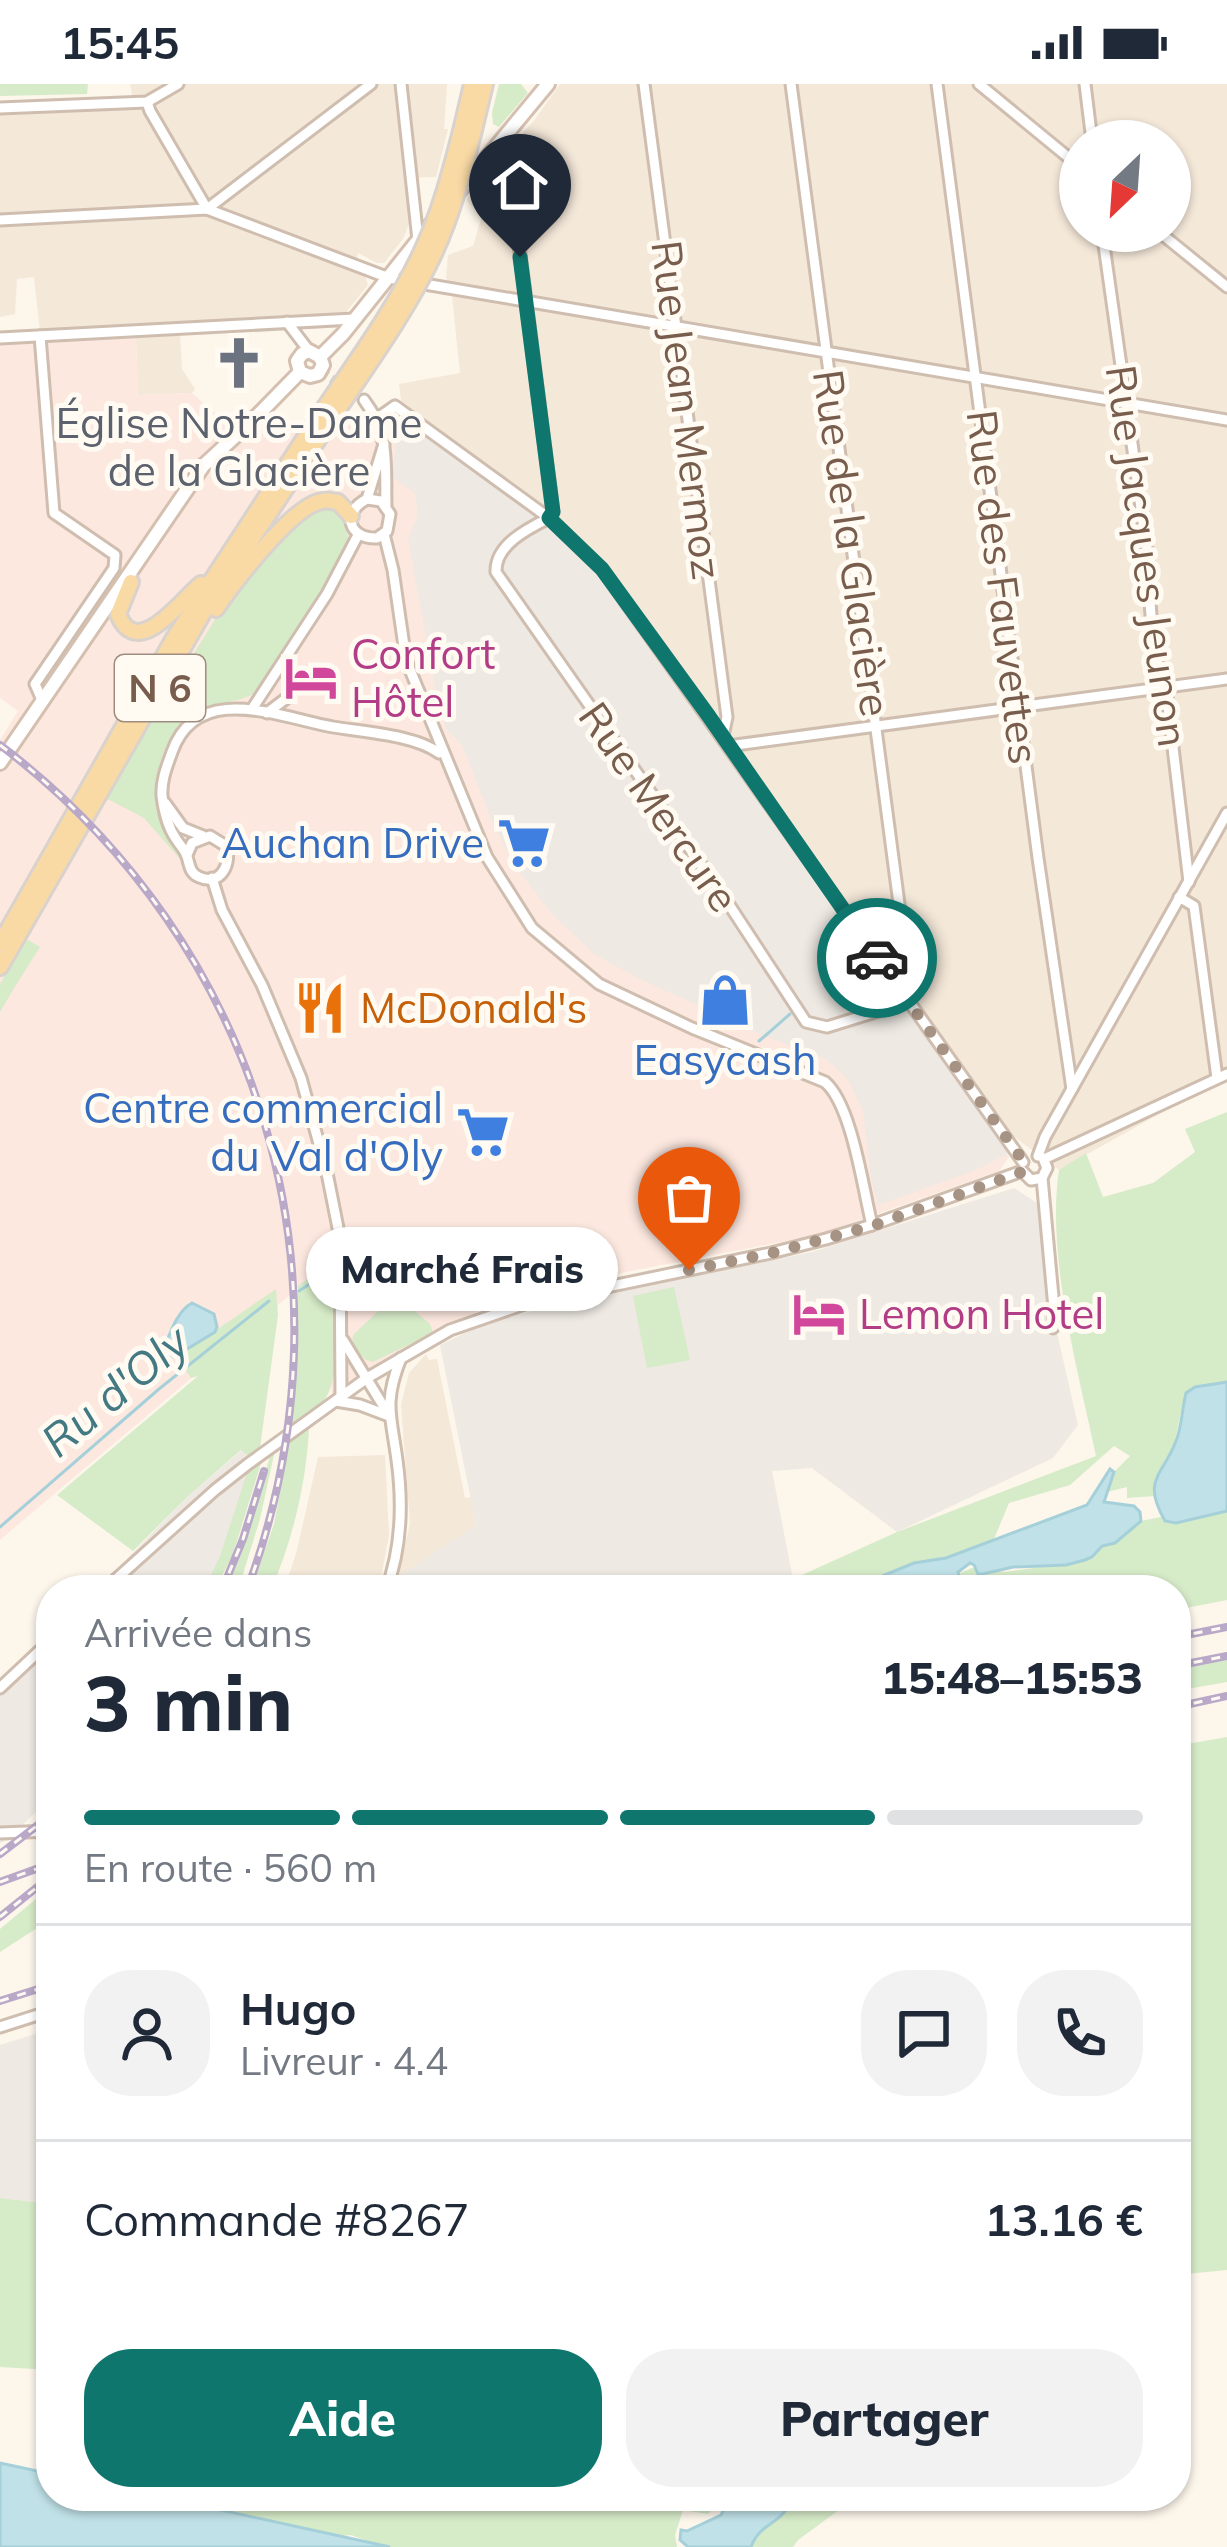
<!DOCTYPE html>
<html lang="fr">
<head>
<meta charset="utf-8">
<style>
  :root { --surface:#fff; --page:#f2f2f3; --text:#1f2937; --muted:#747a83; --line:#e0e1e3; --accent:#0f766e }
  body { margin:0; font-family:Mulish,sans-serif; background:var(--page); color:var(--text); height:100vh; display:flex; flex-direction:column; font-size:45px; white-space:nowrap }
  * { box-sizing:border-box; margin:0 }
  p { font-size:39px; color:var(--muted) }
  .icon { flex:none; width:66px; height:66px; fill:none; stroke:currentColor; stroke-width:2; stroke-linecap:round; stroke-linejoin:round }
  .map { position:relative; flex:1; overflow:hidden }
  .drawer { position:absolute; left:36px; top:1491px; width:1155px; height:936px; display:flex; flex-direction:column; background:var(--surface); border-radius:48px; box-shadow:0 3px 9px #0004 }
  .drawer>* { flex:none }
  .needle { width:78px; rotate:205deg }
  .buttons { position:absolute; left:1059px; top:36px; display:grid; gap:24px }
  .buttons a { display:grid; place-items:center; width:132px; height:132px; border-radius:50%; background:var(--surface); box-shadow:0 3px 9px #0004; font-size:60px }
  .pin { position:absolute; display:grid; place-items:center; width:102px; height:102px; color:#fff; margin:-123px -51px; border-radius:50% 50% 50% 0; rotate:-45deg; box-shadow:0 0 12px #0007 }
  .pin .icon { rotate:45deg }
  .courier { position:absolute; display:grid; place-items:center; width:120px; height:120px; margin:-60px; border:9px solid #0f766e; border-radius:50%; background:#fff; color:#222; box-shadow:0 3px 15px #0007 }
  .bubble { position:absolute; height:84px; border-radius:42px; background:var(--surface); box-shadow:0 3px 9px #0004; font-size:39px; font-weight:800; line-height:84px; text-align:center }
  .headline em { font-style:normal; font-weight:800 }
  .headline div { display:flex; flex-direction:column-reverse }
  .headline { display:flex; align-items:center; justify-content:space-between; height:204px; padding:0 48px }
  h1 { font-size:78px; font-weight:800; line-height:90px }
  .bar { display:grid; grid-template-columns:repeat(4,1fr); gap:18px 12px; align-content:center; height:144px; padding:0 48px }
  .bar i { height:15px; border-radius:9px; background:var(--line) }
  .bar .selected { background:var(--accent) }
  .bar p { grid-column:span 4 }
  .line { display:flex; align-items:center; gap:30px; padding:0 48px; border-top:3px solid var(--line) }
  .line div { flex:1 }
  .round { display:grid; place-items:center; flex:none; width:126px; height:126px; border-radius:48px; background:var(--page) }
  .action { display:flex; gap:24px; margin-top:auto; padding:24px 48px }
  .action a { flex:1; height:138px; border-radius:48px; background:var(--accent); color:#fff; font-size:48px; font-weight:800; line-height:138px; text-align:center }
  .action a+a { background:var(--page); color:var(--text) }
  .status { display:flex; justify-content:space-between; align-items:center; height:84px; padding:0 60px; background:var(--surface); direction:ltr }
  .status svg { height:33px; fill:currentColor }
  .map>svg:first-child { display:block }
  .residential { fill:#f4e8d9; fill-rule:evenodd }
  .commercial { fill:#fce8df }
  .industrial { fill:#eee9e3 }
  .green { fill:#d6ebc8 }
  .water { fill:#bfe1e7; stroke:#a5d0d9; stroke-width:3 }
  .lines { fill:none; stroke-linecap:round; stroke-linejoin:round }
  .stream { stroke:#a5d0d9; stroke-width:3 }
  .minor-tunnel { stroke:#dcd0c4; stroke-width:9; stroke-dasharray:9 4.5; stroke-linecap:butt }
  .minor-casing { stroke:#cfbeaf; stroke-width:15 }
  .secondary-casing { stroke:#d5c0b0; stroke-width:18 }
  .primary-casing { stroke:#d9d2cd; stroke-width:20 }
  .minor { stroke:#fff; stroke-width:9 }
  .secondary { stroke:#fff; stroke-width:12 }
  .primary { stroke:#f9daa5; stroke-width:14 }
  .rail-casing { stroke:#b9a8c8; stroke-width:8 }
  .rail { stroke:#fffaf2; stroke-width:3; stroke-dasharray:9; stroke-linecap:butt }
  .primary-bridge-casing { stroke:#d9d2cd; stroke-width:20; stroke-linecap:butt }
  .primary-bridge { stroke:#f9daa5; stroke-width:14 }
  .done { stroke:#a79384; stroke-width:12; stroke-dasharray:0 21.6 }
  .route { stroke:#0f766e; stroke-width:15 }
  .labels { text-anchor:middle; stroke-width:10; stroke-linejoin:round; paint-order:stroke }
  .shield { fill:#fffaf2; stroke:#a08c7e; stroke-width:3 }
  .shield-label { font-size:39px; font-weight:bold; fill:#785d4d }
  .street-label { font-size:42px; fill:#785d4d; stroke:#fffaf2 }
  .worship-label { font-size:42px; fill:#5b616d; stroke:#fffaf2 }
  .hotel-label { font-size:42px; fill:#b23c85; stroke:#fffaf2; text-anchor:start }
  .shop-label { font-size:42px; fill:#366cbe; stroke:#fffaf2; text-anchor:end }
  .food-label { font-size:42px; fill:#c56008; stroke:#fffaf2; text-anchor:start }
  .water-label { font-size:45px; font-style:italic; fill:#437983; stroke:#fffaf2 }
</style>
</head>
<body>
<div class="status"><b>15:45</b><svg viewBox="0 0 49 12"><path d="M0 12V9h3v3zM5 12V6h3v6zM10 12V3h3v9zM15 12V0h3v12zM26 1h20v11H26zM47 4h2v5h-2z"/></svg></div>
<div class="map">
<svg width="1227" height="2463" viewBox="0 0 1227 2463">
  <rect width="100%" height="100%" fill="#fdf6eb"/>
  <!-- residential -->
  <g class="residential">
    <polygon points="130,0 447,0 444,45 448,45 436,93 405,94 409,140 403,155 384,179 377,179 358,169 353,187 365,192 368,201 343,232 40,247 34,193 17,195 15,230 0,233 0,30 135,25"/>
    <path d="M560,0H1227V992L1059,1086L974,1023L403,331L399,300L460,289L452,212L446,194L448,171L473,162L482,132L467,117L468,113L485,106L498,75L533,38ZM1080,57H1170V147H1080Z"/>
    <polygon points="180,251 182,285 195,305 192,309 138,311 136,252"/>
    <polygon points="426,1270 429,1276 437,1275 465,1414 471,1413 476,1442 398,1493 410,1439 401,1321 409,1289"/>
    <polygon points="385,1371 389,1451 382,1489 375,1506 284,1506 297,1466 318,1373"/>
  </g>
  <!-- commercial -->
  <polygon class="commercial" points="136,252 138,311 192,309 229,342 339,343 403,331 559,447 731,662 1009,1073 999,1087 817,1151 626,1188 487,1222 331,1310 331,1176 0,1456 0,656 18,627 0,614 0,260"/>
  <!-- industrial -->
  <g class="industrial">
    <polygon points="406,338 450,366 559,445 601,484 825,806 930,944 1016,1065 976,1086 878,1121 871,1095 863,1027 848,996 826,975 765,952 642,896 594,870 551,829 514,781 491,735 462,661 446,645 437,613 408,455 418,432 415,409 392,393 396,360 393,344"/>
    <polygon points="1014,1104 1037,1119 1050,1218 1078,1341 1053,1374 897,1448 812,1384 772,1387 795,1506 395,1506 398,1493 476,1441 440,1261 486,1239 566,1218 812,1168"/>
    <polygon points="242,1366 257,1382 212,1506 97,1506 187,1413"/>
    <polygon points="51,1556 51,1714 21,1742 21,1751 0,1759 0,1609"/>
    <polygon points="51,1945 51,2120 0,2114 0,1961"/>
  </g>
  <!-- green -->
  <g class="green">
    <polygon points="0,0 88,0 87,10 0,12"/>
    <polygon points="499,0 521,0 528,9 499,43 493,40 492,29"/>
    <path d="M327,423L340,427L348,452L347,465L258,607C238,621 215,616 195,628C166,645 149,696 158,729C162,744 173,757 180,771V775L144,734L104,713L226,518L266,469L309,428Z"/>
    <path d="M26,855L40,863C27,884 13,905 0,928V900Z"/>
    <path d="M1227,1028V1298L1195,1303L1184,1315L1174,1361L1155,1395V1412L1127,1414V1403L1107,1408L1114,1388L1130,1372L1114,1362L1070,1401L1009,1419L994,1455L946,1474L914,1479L848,1506H795L793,1495L897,1448L1096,1372C1078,1286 1046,1171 1059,1086L1086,1069L1103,1113L1153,1099L1195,1068L1185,1045Z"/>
    <path d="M332,1177C333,1210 342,1283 328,1310C322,1323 304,1332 292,1340L297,1275L298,1202Z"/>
    <polygon points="674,1203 690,1276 647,1284 633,1212"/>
    <polygon points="276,1205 278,1231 260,1364 248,1372 241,1366 187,1413 133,1467 57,1411 198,1292 191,1294 177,1273"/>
    <polygon points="403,1217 430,1240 433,1249 373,1278 366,1276 352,1262 353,1251 388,1218"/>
    <path d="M309,1345C306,1400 293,1455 271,1506H251L274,1440L290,1354Z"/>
    <polygon points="275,1366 260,1435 238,1506 226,1506 240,1473 270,1372"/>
    <polygon points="262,1376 233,1470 215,1506 204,1506 220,1472 247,1389"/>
    <path d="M1227,1427V1516L1176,1526V1506H1110L1114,1500L1101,1498L1077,1506H963L960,1489L972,1484L1005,1488L1060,1480L1119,1456L1141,1437L1161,1433C1179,1444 1207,1431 1227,1427Z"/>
    <polygon points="1227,1575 1227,1598 1176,1607 1176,1586"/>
    <polygon points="1227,1653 1227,2186 1176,2191 1176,1662"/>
    <polygon points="51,1810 51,1835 0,1868 0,1845 36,1815"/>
    <polygon points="0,2114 51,2120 51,2286 0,2283"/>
    <polygon points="120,2412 737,2412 722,2415 708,2430 683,2426 675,2451 677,2463 384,2463 351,2451 321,2454 277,2437 237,2435"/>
    <polygon points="791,2412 858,2412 798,2456 793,2463 742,2463"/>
  </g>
  <!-- water -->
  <g class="water">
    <path d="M192,1219L214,1230L217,1243L215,1248L174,1273L163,1267C170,1250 176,1228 192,1219Z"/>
    <path d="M1227,1298V1427L1176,1439L1165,1437C1141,1395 1163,1392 1176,1357C1182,1342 1182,1325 1186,1309L1195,1303Z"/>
    <polygon points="1110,1385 1114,1388 1104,1418 1134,1422 1140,1428 1141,1437 1115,1459 1102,1462 1092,1473 1085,1476 1066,1481 1013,1483 983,1490 978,1490 974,1481 970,1479 958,1488 963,1506 848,1506 914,1479 946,1474 1087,1421"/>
    <polygon points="0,2379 51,2390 51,2412 157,2412 390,2463 0,2463"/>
    <path d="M743,2412H793C783,2442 760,2437 751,2463H688L680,2456L681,2446L687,2447L721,2431L729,2415Z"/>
  </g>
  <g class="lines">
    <!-- stream -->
    <g class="stream">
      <polyline points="759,957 790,930"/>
      <polyline points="299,1207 332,1185"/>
      <polyline points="0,1443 159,1305 269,1217"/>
    </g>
    <!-- minor-tunnel -->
    <polyline class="minor-tunnel" points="320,287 364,316"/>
    <!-- minor casing -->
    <g class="minor-casing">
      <g id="minor">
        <polyline points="401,0 418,156"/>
        <polyline points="644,0 727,633 723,652"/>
        <polyline points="937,0 1038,774 1072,1005"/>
        <polyline points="979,0 1080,83"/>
        <polyline points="1085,0 1092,57"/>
        <polyline points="147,18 150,27 207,125 371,0"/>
        <polyline points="0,24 147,18 178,0"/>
        <polyline points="505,52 553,428 549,434"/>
        <polyline points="0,136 207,125 389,194 1227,336"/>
        <path d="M1102,147L1149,480C1148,514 1154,582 1167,613L1189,798"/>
        <polyline points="1158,147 1227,203"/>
        <polyline points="287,238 309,267"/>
        <polyline points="40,252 54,429 115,471 114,484 35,600 42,616"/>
        <polyline points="0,254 354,235"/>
        <path d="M364,316C390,350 385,380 386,421"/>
        <polyline points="378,334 395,322 549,434 602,485 1023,1078"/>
        <path d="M367,415L381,417L390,430L387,447L377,454C348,455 341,428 367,415L384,360"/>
        <path d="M549,434C527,445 495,461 496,488L728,819L806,938L827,943L908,918L911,895L903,850L791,0"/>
        <path d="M384,450L393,486L406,576L487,773L532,844L599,900L692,944L825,998C852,1021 863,1105 872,1141"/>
        <polyline points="252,625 327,510 358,451"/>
        <polyline points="267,629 288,613"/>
        <polyline points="728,662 1227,595"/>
        <polyline points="165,719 183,744 203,752"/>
        <path d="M187,771L192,759L210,752L226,762C232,779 221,803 199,793C188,788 190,779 186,770C184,765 179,760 176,755C167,742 164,728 162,712C161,696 167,682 172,668C197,597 279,633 333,643C363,648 415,651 439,669"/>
        <polyline points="212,794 222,826 262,901 301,994 327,1089 340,1154 341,1313"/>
        <polyline points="1179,813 1194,822 1217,994"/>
        <polyline points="1038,1072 1045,1053 1227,729"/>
        <polyline points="1044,1075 1227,990"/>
        <polyline points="1022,1087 1031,1096 1042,1094 1047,1084 1043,1074"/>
        <polyline points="1042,1094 1054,1224 1053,1244"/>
        <polyline points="343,1256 387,1328"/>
        <polyline points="336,1317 360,1321 389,1332"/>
        <polyline points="104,1506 215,1406 248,1380 367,1294 450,1246 525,1220 771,1169 826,1155 872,1141 1022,1087"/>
        <path d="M386,1506C402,1464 403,1420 397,1376C391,1331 383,1319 401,1274"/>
        <polyline points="0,1604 51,1556"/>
        <polyline points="0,1749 51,1747"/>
        <polyline points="0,1943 44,1929"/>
      </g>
    </g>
    <!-- secondary casing -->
    <g class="secondary-casing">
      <g id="secondary">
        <polyline points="456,111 548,0"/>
        <polyline points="320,273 343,250 431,140"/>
        <polyline points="300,288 297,277 302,270 309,267 320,273"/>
        <polyline points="300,288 310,292 318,290 323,281 320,273"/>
        <polyline points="254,335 300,288"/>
        <polyline points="0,679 203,382 256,333"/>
      </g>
    </g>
    <!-- primary casing -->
    <g class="primary-casing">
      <g id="primary">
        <polyline points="462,43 472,0"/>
        <polyline points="474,46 485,0"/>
        <path d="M131,498L118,530C137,578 181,516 201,500"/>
        <path d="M216,525C234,498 289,427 318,418C328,415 329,417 338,418L351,432"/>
        <polyline points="0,860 174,554 325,323"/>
        <polyline points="0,883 203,529 333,333"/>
      </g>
    </g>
    <!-- minor -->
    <use href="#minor" class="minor"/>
    <!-- secondary -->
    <use href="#secondary" class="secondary"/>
    <!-- primary -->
    <use href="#primary" class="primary"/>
    <!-- rail casing -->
    <g class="rail-casing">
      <g id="rail">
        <path d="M0,661C263,860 362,1196 247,1506"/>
        <polyline points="222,1506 243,1455 264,1387"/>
        <polyline points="1176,1553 1227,1543"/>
        <polyline points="1176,1582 1227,1572"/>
        <polyline points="1176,1623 1227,1612"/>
        <polyline points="0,1770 51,1731"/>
        <polyline points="0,1798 50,1780"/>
        <polyline points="0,1833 51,1792"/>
        <polyline points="0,1917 51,1901"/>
      </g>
    </g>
    <!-- rail -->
    <use href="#rail" class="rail"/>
    <!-- primary-bridge casing -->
    <g class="primary-bridge-casing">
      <g id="primary-bridge">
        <path d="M325,323C359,273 395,224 421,169C440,129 451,86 462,43"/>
        <path d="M333,333C368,281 406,229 433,172C452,132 463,89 474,46"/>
      </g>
    </g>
    <!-- primary-bridge -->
    <use href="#primary-bridge" class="primary-bridge"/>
  </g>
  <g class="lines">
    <!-- done -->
    <polyline class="done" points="689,1186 772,1169 872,1142 1022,1088 1024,1078 877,874"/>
    <!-- route -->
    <polyline class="route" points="520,173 553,428 549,434 602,485 708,631 877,874"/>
  </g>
  <!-- icons -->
  <defs>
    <g id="church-bare" transform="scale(4.14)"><path d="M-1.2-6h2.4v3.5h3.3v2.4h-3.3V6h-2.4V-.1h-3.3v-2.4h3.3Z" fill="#6b7280" stroke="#fffaf2" stroke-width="2.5" paint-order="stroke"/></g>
    <g id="hotel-bare" transform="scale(4.14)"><path d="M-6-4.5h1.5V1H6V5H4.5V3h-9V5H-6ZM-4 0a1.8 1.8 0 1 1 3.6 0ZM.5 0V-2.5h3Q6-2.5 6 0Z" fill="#d1479c" stroke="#fffaf2" stroke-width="2.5" paint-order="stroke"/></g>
    <g id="supermarket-bare" transform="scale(4.14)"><path d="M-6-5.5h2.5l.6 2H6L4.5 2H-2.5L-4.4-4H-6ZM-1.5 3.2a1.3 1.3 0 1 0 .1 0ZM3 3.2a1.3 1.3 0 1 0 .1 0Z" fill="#3f7fe0" stroke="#fffaf2" stroke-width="2.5" paint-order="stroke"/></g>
    <g id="shop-bare" transform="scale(4.14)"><path d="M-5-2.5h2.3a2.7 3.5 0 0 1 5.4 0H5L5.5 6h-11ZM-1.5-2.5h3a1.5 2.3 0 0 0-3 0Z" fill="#3f7fe0" stroke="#fffaf2" stroke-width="2.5" paint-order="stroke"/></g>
    <g id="restaurant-bare" transform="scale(4.14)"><path d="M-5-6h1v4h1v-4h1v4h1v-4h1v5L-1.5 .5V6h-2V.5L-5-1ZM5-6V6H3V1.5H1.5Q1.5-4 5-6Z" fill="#e8710a" stroke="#fffaf2" stroke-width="2.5" paint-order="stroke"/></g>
  </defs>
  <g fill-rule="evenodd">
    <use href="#church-bare" x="239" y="279"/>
    <use href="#hotel-bare" x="311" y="594"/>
    <use href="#supermarket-bare" x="524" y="759"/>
    <use href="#shop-bare" x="725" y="916"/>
    <use href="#restaurant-bare" x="320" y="924"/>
    <use href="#supermarket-bare" x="483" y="1048"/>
    <use href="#hotel-bare" x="819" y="1230"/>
  </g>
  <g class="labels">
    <!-- shield labels -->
    <rect class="shield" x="115" y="571" width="90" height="66" rx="9"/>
    <g class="shield-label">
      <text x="160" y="618">N 6</text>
    </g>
    <!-- street labels -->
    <g class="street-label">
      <text transform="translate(687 326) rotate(83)" y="15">Rue Jean Mermoz</text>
      <text transform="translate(852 459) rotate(82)" y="15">Rue de la Glacière</text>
      <text transform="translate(1147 472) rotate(82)" y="15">Rue Jacques Jeunon</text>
      <text transform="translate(1003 503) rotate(83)" y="15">Rue des Fauvettes</text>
      <text transform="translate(659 723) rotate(55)" y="15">Rue Mercure</text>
    </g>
    <!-- worship labels -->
    <g class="worship-label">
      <text x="239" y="354">Église Notre-Dame<tspan x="239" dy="48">de la Glacière</tspan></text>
    </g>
    <!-- hotel labels -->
    <g class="hotel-label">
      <text x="351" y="585">Confort<tspan x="351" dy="48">Hôtel</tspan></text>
      <text x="859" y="1245">Lemon Hotel</text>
    </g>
    <!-- shop labels -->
    <g class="shop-label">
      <text x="484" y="774">Auchan Drive</text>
      <text x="725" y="991" text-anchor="middle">Easycash</text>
      <text x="443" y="1039">Centre commercial<tspan x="443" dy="48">du Val d'Oly</tspan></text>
    </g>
    <!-- food labels -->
    <g class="food-label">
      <text x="360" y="939">McDonald's</text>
    </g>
    <!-- water labels -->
    <g class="water-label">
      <text transform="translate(115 1307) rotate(-40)" y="16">Ru d'Oly</text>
    </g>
  </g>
</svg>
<div class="buttons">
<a><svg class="needle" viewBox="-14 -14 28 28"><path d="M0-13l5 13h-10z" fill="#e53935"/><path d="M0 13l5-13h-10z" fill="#747a83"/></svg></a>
</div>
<div class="pin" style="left:689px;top:1186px;background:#ea580c"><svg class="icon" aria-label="bag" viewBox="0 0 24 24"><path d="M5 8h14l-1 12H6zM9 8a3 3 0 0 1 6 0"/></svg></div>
<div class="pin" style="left:520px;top:173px;background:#1f2937"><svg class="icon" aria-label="home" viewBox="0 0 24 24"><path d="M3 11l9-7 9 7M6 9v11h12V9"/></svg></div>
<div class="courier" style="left:877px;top:874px"><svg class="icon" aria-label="car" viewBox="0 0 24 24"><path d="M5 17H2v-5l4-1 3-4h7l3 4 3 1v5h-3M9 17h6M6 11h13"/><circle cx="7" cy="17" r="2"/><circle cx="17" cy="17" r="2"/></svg></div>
<div class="bubble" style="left:306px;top:1143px;width:312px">Marché Frais</div>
<section class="drawer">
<div class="headline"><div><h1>3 min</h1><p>Arrivée dans</p></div><em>15:48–15:53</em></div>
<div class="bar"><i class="selected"></i><i class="selected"></i><i class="selected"></i><i></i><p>En route · 560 m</p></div>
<div class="line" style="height:216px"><a class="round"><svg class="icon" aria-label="person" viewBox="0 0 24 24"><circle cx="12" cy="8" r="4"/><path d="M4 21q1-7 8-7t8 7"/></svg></a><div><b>Hugo</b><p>Livreur · 4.4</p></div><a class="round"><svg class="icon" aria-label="chat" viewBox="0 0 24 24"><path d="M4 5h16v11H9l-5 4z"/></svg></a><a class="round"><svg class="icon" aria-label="phone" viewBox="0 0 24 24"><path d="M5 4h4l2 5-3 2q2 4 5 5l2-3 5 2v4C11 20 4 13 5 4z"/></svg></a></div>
<div class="line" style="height:156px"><div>Commande #8267</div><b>13.16 €</b></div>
<div class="action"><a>Aide</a><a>Partager</a></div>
</section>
</div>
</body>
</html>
